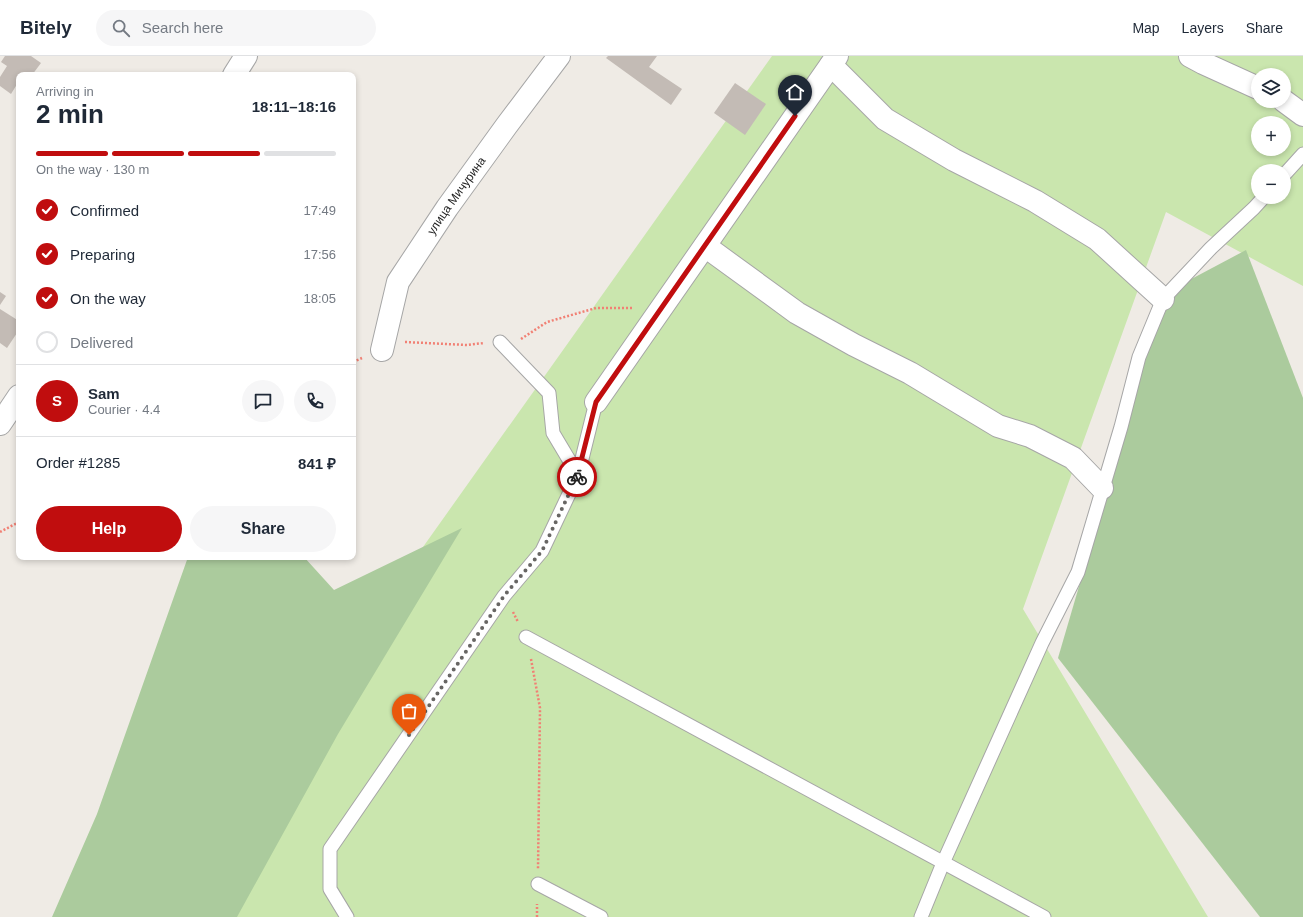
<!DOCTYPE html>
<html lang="en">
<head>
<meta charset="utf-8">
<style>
  :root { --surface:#fff; --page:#f6f6f7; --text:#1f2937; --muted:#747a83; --line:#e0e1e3; --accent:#c00d0e }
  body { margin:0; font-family:Arial,sans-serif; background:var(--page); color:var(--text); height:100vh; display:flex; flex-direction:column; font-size:15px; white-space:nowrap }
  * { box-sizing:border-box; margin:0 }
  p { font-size:13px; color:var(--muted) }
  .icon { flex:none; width:22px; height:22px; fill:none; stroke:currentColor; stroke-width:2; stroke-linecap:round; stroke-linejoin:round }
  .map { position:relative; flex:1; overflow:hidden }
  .side { position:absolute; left:16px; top:16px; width:340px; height:488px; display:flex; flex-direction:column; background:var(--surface); border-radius:8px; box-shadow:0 2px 6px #0003 }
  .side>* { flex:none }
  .tools { position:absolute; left:1251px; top:12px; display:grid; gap:8px }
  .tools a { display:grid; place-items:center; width:40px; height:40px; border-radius:50%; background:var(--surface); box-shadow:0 2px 6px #0003; font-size:20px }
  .pin { position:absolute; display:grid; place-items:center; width:34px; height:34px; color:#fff; margin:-41px -17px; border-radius:50% 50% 50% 0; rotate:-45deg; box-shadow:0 0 4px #0007 }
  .pin .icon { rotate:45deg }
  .courier { position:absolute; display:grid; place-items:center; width:40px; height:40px; margin:-20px; border:3px solid #c00d0e; border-radius:50%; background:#fff; color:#222; box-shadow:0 1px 5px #0007 }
  .overview em { font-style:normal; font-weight:700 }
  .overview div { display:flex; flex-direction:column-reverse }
  .overview { display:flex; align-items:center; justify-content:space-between; height:68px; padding:0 20px }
  h1 { font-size:26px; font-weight:700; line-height:30px }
  .bar { display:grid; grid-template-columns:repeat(4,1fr); gap:6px 4px; align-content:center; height:48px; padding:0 20px }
  .bar i { height:5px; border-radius:3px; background:var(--line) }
  .bar .active { background:var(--accent) }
  .bar p { grid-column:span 4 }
  .line { display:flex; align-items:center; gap:10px; padding:0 20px; border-top:1px solid var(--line) }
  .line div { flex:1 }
  .round { display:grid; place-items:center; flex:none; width:42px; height:42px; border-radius:21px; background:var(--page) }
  ol { padding:0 20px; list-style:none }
  li { display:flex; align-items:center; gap:12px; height:44px }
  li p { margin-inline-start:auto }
  li .icon { padding:4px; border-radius:50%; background:var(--accent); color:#fff; stroke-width:4 }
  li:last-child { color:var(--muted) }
  li i { width:22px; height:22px; border:2px solid var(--line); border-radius:50% }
  .button { display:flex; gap:8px; margin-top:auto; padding:8px 20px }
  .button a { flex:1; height:46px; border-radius:24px; background:var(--accent); color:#fff; font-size:16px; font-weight:700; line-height:46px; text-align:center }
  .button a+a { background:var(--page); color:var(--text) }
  header { display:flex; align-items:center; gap:24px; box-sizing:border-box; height:56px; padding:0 20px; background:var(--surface); border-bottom:1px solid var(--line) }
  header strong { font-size:19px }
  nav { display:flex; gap:22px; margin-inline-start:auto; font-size:14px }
  .search { width:280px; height:36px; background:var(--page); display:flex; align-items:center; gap:10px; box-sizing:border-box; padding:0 14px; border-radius:22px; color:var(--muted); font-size:15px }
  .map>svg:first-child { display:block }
  .grass { fill:#cae6ae; fill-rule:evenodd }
  .forest { fill:#abcb9d }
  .building { fill:#c3bbb5 }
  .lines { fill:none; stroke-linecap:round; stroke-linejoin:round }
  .service-casing { stroke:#a6a6a6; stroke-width:15 }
  .minor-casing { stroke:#a6a6a6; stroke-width:24 }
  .path { stroke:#f18074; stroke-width:2.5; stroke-dasharray:2 2; stroke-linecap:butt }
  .service { stroke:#fff; stroke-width:13 }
  .minor { stroke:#fff; stroke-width:22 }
  .done { stroke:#686664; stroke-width:4; stroke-dasharray:0 7.2 }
  .route { stroke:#c00d0e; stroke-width:5 }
  .labels { text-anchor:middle; stroke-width:3; stroke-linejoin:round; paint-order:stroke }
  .street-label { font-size:12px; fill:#1f1f1f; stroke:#fff }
</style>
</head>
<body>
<header>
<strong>Bitely</strong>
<div class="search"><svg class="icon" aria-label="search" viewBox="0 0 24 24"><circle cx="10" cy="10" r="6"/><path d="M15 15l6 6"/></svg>Search here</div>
<nav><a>Map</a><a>Layers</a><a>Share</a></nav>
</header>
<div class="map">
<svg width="1303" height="861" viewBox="0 0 1303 861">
  <rect width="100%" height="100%" fill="#efebe5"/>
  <!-- grass -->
  <path class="grass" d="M772,0H1303V230L1166,156L1023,553L1208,861H160ZM1258,19H1284V45H1258ZM1258,67H1284V93H1258ZM1258,115H1284V141H1258Z"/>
  <!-- forest -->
  <g class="forest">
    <polygon points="1246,194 1303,342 1303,861 1260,861 1058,602 1165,237"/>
    <polygon points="462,472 338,678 237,861 52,861 97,758 188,501 304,501 334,534"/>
  </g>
  <!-- building -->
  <g class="building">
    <polygon points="5,0 31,0 41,7 32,19 19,19 19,25 11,38 0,30 0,21 7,10 1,6"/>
    <polygon points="608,0 657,0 649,11 682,33 671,49 606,2"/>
    <polygon points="735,27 766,48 745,79 714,57"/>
    <polygon points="0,236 6,240 0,249"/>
    <polygon points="0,253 19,265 19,274 7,292 0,287"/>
  </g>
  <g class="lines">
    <!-- service casing -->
    <g class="service-casing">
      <g id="service">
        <polyline points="1284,119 1303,98"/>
        <polyline points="500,286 549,337 553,377 578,419"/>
        <polyline points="526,581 1044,861"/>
        <polyline points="538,828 601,861"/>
        <polyline points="347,861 330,833 330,793 504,540 542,495 578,419 596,346"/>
        <polyline points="921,861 943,807 1042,587 1078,516 1121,371 1139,301 1163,243 1211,192 1254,152 1264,141"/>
      </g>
    </g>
    <!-- minor casing -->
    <g class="minor-casing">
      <g id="minor">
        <polyline points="1190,0 1203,7 1258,32"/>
        <polyline points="831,9 885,63 954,104 1035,145 1097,183 1163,243"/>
        <polyline points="234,19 246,0"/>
        <polyline points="1284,45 1303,59"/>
        <polyline points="705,190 797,257 854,289 910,317 998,370 1030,380 1073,402 1102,432"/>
        <path id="s1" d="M382,294L398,226L447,152L507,69L559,0"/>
        <polyline points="596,346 837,0"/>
        <polyline points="0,368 19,340"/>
      </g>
    </g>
    <!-- path -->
    <g class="path">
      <polyline points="521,283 547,266 596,252 634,252"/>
      <polyline points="405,286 467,289 484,287"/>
      <polyline points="353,306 362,302"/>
      <polyline points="0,476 19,466"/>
      <polyline points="513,556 518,566"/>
      <polyline points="531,603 540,652 538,813"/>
      <polyline points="537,861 537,848"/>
    </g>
    <!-- service -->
    <use href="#service" class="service"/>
    <!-- minor -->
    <use href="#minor" class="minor"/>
  </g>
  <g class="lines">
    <!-- done -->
    <polyline class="done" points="409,679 504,540 542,495 577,421"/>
    <!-- route -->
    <polyline class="route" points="577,421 596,346 795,60"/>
  </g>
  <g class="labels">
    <!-- street labels -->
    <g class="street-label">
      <text dy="4" stroke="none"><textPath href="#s1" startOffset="174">улица Мичурина</textPath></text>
    </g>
  </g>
</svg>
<div class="tools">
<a><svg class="icon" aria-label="layers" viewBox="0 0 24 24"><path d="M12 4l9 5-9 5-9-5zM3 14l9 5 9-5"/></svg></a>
<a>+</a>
<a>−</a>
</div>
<div class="pin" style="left:409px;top:679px;background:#ea580c"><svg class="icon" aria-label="bag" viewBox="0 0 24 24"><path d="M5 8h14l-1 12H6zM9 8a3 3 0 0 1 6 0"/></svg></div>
<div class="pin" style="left:795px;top:60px;background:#1f2937"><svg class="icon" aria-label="home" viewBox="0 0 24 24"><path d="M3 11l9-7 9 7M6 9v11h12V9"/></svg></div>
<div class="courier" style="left:577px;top:421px"><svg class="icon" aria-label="bike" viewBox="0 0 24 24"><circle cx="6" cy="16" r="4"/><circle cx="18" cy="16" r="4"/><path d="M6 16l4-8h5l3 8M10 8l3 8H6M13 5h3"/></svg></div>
<section class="side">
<div class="overview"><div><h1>2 min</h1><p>Arriving in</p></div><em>18:11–18:16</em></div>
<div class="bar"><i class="active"></i><i class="active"></i><i class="active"></i><i></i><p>On the way · 130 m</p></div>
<ol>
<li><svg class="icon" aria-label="check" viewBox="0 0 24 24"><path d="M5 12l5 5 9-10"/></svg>Confirmed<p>17:49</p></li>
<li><svg class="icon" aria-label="check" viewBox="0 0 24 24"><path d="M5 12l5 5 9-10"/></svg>Preparing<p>17:56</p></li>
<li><svg class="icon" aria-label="check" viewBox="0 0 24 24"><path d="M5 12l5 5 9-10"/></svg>On the way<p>18:05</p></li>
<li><i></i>Delivered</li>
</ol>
<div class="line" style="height:72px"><b class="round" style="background:var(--accent);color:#fff">S</b><div><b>Sam</b><p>Courier · 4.4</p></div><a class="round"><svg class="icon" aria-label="chat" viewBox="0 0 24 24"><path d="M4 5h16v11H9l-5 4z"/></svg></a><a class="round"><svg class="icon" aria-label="phone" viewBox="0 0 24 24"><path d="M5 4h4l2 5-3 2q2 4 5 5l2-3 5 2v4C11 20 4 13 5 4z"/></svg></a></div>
<div class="line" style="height:52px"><div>Order #1285</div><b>841 ₽</b></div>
<div class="button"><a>Help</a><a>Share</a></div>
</section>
</div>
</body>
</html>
